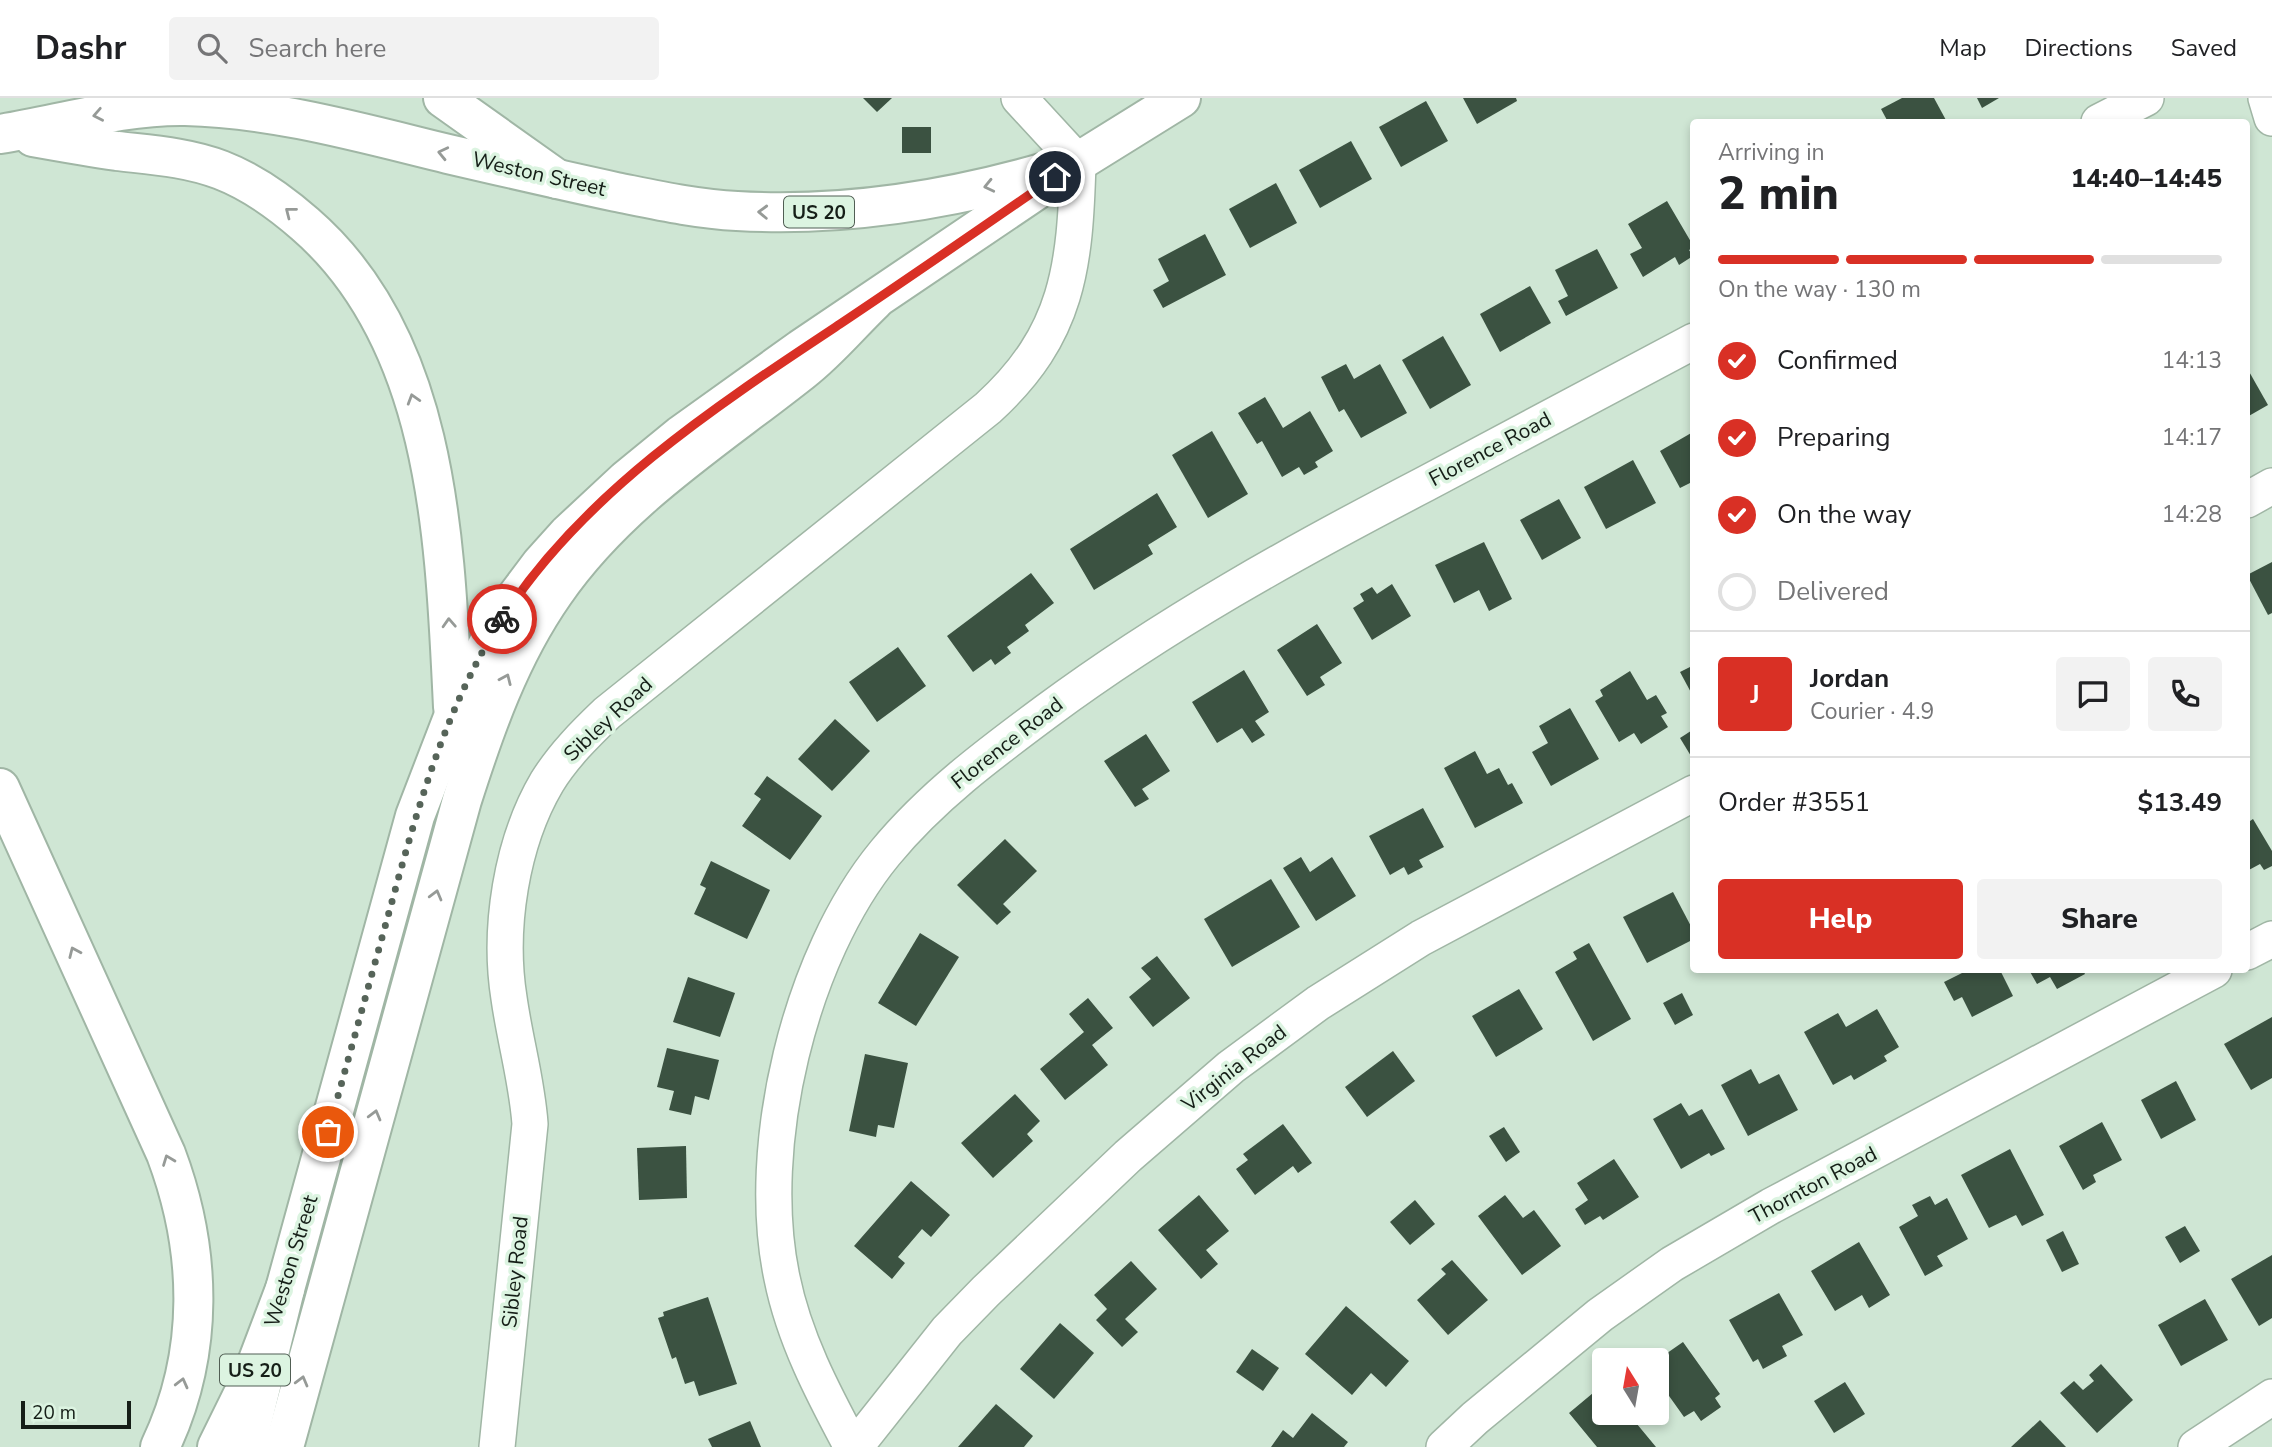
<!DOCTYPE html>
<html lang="en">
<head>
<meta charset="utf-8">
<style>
  :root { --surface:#fff; --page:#f2f2f2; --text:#202124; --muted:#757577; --line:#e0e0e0; --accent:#d93025 }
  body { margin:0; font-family:"Nunito Sans",sans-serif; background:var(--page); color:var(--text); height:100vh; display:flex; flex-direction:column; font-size:26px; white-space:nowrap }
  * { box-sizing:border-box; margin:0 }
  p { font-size:23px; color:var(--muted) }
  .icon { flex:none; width:38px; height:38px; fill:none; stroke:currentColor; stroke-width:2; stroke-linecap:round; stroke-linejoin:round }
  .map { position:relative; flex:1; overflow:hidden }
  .panel { position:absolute; left:1690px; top:21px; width:560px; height:854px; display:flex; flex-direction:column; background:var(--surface); border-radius:7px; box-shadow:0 4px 10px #0003 }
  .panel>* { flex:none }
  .needle { width:46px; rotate:349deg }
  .fabs { position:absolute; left:1592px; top:1250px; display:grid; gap:14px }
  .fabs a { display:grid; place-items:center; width:77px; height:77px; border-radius:7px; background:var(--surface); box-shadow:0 4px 10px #0003; font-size:35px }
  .scale { position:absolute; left:21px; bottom:18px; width:110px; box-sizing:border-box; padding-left:7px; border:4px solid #151e17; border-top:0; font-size:19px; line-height:24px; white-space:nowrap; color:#151e17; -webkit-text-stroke:5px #dcf4e1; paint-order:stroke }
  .pin { position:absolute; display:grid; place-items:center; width:60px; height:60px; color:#fff; margin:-30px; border:4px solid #fff; border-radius:50%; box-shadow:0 2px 7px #0007 }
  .courier { position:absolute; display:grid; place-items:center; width:70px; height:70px; margin:-35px; border:5px solid #d93025; border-radius:50%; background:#fff; color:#222; box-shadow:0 2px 9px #0007 }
  .head em { font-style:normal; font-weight:800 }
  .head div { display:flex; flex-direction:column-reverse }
  .head { display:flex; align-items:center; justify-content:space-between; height:119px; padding:0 28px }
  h1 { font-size:46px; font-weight:800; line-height:52px }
  .bar { display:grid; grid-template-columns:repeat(4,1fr); gap:10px 7px; align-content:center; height:84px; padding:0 28px }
  .bar i { height:9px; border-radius:5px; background:var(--line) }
  .bar .selected { background:var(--accent) }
  .bar p { grid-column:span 4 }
  .line { display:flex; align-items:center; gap:18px; padding:0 28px; border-top:2px solid var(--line) }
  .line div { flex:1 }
  .round { display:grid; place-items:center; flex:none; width:74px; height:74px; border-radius:7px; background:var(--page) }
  ol { padding:0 28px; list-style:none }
  li { display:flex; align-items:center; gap:21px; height:77px }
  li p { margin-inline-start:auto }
  li .icon { padding:7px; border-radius:50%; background:var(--accent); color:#fff; stroke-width:4 }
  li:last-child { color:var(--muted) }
  li i { width:38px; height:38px; border:4px solid var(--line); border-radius:50% }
  .primary-button { display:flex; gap:14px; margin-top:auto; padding:14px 28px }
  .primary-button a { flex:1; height:80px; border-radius:7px; background:var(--accent); color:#fff; font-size:28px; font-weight:800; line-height:80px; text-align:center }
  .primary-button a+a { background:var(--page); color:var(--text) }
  header { display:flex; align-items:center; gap:42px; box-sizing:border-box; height:98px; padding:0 35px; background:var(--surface); border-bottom:2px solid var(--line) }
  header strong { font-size:33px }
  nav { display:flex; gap:38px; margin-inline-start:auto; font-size:24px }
  .search { width:490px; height:63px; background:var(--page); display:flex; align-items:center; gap:18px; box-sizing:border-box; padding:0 24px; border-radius:7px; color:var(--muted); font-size:26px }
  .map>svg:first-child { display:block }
  .building { fill:#3b5241 }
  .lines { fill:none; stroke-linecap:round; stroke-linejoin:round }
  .street-casing { stroke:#a0b6a5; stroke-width:38 }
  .primary-casing { stroke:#a0b6a5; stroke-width:42 }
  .highway-casing { stroke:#a0b6a5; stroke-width:42 }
  .street { stroke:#fff; stroke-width:35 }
  .primary { stroke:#fff; stroke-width:38 }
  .highway { stroke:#fff; stroke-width:38 }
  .oneway { stroke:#969a97 }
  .done { stroke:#566459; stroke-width:7; stroke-dasharray:0 12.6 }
  .route { stroke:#d93025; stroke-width:9 }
  .labels { text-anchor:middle; stroke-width:7; stroke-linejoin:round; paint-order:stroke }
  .shield { fill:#dcf4e1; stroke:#515e54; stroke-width:2 }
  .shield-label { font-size:19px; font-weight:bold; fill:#151e17 }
  .street-label { font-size:21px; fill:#151e17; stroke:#dcf4e1 }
</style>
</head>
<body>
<header>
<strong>Dashr</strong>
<div class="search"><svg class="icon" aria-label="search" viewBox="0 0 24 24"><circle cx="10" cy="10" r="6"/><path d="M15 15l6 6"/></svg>Search here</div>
<nav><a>Map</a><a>Directions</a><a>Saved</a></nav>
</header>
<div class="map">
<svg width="2272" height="1349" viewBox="0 0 2272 1349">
  <rect width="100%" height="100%" fill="#cfe6d4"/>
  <!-- building -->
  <g class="building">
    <polygon points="863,0 892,0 877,14"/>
    <polygon points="1463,0 1516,0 1517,3 1477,26"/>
    <polygon points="1902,0 1934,0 1947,24 1888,24 1881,11"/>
    <polygon points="1977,0 1999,0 1982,10"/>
    <polygon points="1426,3 1448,43 1401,69 1379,29"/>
    <rect x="902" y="29" width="29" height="26"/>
    <polygon points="1351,43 1372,81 1320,110 1299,72"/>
    <polygon points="1276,85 1297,125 1250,150 1229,111"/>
    <polygon points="1667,103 1694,149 1689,152 1693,158 1679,167 1675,159 1643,179 1630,156 1642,150 1628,126"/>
    <polygon points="1205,136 1226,177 1163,210 1153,192 1169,183 1158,161"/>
    <polygon points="1597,151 1618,190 1566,218 1558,203 1568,198 1555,172"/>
    <polygon points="1530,188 1551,225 1500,254 1480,216"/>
    <polygon points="1443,238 1471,287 1430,311 1402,262"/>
    <polygon points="1346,266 1354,281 1380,266 1407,315 1361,340 1344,311 1339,314 1321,279"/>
    <polygon points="2247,270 2268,307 2247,319"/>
    <polygon points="1265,299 1283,330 1310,313 1333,353 1315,364 1318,369 1304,377 1299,369 1282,379 1262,343 1257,346 1238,315"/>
    <polygon points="1212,333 1248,396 1208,420 1172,357"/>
    <polygon points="1693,334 1694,383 1680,390 1660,353"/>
    <polygon points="1633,362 1656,405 1606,431 1584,389"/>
    <polygon points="1157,395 1177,429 1148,447 1153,456 1094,492 1070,451"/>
    <polygon points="1559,401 1581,440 1542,462 1520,422"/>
    <polygon points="1484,444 1512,501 1489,513 1479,492 1454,505 1435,467"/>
    <polygon points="2272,464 2272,515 2268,517 2247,477"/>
    <polygon points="1031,475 1054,505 1025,527 1029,533 1007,549 1011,555 995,567 991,561 973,574 947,538"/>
    <polygon points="1392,486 1411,518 1372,542 1353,510 1364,503 1360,496 1372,489 1377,496"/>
    <polygon points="1317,526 1342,565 1320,579 1325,587 1307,598 1277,552"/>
    <polygon points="898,549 926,588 877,624 849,584"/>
    <polygon points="1694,567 1694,600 1680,574"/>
    <polygon points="1244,572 1269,614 1255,623 1265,637 1252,645 1242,630 1217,645 1192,604"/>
    <polygon points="1630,573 1647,602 1656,597 1667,615 1661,618 1668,629 1641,646 1634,635 1619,644 1595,603 1603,598 1600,592"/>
    <polygon points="1570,610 1599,661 1551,688 1532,654 1548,645 1539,628"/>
    <polygon points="835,621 870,653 832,693 798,661"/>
    <polygon points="1694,631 1694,663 1680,640"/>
    <polygon points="1146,636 1170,673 1142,691 1149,701 1135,709 1104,663"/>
    <polygon points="1475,653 1487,676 1499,670 1508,687 1512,685 1523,705 1475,730 1444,670"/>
    <polygon points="767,678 822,718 790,762 742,728 761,701 754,696"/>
    <polygon points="1423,710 1444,749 1419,762 1423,769 1408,777 1404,769 1390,777 1369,738"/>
    <polygon points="2253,721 2272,753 2272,768 2264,772 2260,766 2247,773 2247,725"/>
    <polygon points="1005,741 1037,773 1003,806 1011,814 997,827 957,787"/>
    <polygon points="1301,759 1310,774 1332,759 1356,798 1316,823 1283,770"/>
    <polygon points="711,763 770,792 747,841 694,816 706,790 700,787"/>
    <polygon points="1271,781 1300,829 1232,869 1204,821"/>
    <polygon points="1673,794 1694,834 1694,841 1647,865 1623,819"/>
    <polygon points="920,835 959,859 916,928 878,905"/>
    <polygon points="1589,845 1631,921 1593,943 1555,874 1577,861 1573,854"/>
    <polygon points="1157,858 1190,900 1153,929 1129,899 1151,881 1141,870"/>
    <polygon points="1968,872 2000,872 2013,898 1972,919 1962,899 1954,903 1944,884"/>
    <polygon points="2029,872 2083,872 2085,876 2057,891 2050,879 2037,886"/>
    <polygon points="688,879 735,895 720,939 673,924"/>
    <polygon points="1519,891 1543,931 1496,959 1472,918"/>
    <polygon points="1682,895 1693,917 1675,927 1663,905"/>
    <polygon points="1088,900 1113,930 1092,947 1108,967 1065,1002 1040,971 1084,934 1069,916"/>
    <polygon points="1877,911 1899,949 1884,958 1887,963 1854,982 1851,977 1833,987 1804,934 1838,915 1846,929"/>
    <polygon points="2272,919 2272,980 2251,992 2224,946"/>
    <polygon points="667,950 719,962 709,1002 695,998 691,1017 669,1012 674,993 657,989"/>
    <polygon points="1393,953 1415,983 1367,1019 1345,989"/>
    <polygon points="865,956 908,965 894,1030 878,1027 876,1039 849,1033"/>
    <polygon points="1751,971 1759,986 1779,976 1798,1012 1748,1038 1721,987"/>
    <polygon points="2176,983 2196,1022 2161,1041 2141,1002"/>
    <polygon points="1015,996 1040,1023 1027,1036 1033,1043 993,1080 961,1045"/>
    <polygon points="1681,1005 1689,1018 1702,1011 1725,1051 1711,1058 1709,1055 1681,1071 1653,1021"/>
    <polygon points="2102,1024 2122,1062 2093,1077 2096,1084 2083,1092 2059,1048"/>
    <polygon points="1283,1026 1312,1065 1298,1075 1293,1068 1255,1097 1236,1071 1248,1062 1243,1056"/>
    <polygon points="1504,1029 1520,1054 1506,1064 1489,1038"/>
    <polygon points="686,1048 687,1100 639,1102 637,1050"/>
    <polygon points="2010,1051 2044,1117 2022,1128 2016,1117 1989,1130 1961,1077"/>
    <polygon points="1614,1061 1639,1099 1603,1122 1600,1118 1585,1127 1575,1111 1588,1102 1577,1085"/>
    <polygon points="911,1083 950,1117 931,1139 922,1131 898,1159 905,1165 892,1181 854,1148"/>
    <polygon points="1199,1097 1229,1133 1206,1152 1218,1166 1201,1181 1158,1132"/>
    <polygon points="1505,1097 1523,1120 1534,1112 1561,1148 1522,1177 1478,1118"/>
    <polygon points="1930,1098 1935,1107 1947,1100 1968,1141 1937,1158 1943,1168 1925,1178 1899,1129 1918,1118 1912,1107"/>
    <polygon points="1415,1102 1435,1126 1410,1147 1390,1124"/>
    <polygon points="2185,1128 2200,1153 2180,1165 2165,1139"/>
    <polygon points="2063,1133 2079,1166 2062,1174 2046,1142"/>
    <polygon points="1859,1144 1890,1197 1869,1210 1862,1197 1835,1213 1811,1173"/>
    <polygon points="2272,1157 2272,1220 2259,1228 2231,1181"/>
    <polygon points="1452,1162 1488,1202 1448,1237 1417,1202 1446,1176 1441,1171"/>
    <polygon points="1131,1163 1157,1191 1125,1221 1138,1234 1122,1249 1096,1222 1107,1211 1094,1197"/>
    <polygon points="1779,1195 1803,1237 1782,1248 1787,1258 1763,1271 1758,1261 1753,1264 1729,1222"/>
    <polygon points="708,1199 737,1286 699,1298 694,1283 685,1286 676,1259 672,1261 658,1220 664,1218 663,1214"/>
    <polygon points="2205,1201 2228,1242 2181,1268 2158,1227"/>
    <polygon points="1346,1208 1409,1263 1386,1289 1371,1275 1352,1297 1305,1256"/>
    <polygon points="1060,1225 1094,1255 1054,1301 1020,1271"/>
    <polygon points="1683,1244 1720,1296 1715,1300 1721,1309 1701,1323 1694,1313 1684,1319 1657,1281 1657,1262 1643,1262 1641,1258 1652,1250 1660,1260"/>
    <polygon points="1252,1251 1279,1270 1263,1293 1236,1274"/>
    <polygon points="2101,1266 2133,1302 2097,1335 2060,1295 2074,1283 2083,1292 2094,1283 2089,1277"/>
    <polygon points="1845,1284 1865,1316 1834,1335 1814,1303"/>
    <polygon points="1605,1285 1605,1314 1627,1314 1656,1349 1597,1349 1569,1315"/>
    <polygon points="996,1306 1033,1338 1024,1349 958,1349"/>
    <polygon points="1312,1315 1348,1344 1344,1349 1271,1349 1283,1332 1293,1340"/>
    <polygon points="2040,1322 2066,1349 2011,1349"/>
    <polygon points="750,1323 761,1349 712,1349 708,1341"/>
  </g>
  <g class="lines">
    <!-- street casing -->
    <g class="street-casing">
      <g id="street">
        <polyline points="2266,0 2272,20"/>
        <polyline points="2099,24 2146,0"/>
        <polyline points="2247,402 2272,388"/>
        <polyline points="2247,854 2272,841"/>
        <path d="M497,1349L530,1026C527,983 515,943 509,900C498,831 511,745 547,684C563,658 585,636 607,615L988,310C1069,236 1075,168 1078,64L1019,0"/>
        <path d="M852,1349C823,1295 794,1240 782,1180C754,1049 800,858 885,755C931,699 989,656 1047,613C1166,525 1294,454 1425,386C1514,338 1604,291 1694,243"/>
        <polyline points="855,1349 947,1233 986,1193 1128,1058 1231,969 1318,905 1421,840 1694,695"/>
        <polyline points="1444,1349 1475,1320 1600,1217 1672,1166 1771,1108 2214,872"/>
        <polyline points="2196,1349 2272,1299"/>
      </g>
    </g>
    <!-- primary casing -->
    <g class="primary-casing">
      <g id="primary">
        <path d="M0,36C61,26 123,7 185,8C274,10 362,35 448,56C504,69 560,82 616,94C656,102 696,111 737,113C842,119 949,102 1049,73"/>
        <path d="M33,39C61,44 89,49 117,53C152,57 187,59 221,72C252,84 280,104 305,126C440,243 445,444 453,609"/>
        <polyline points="217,1349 252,1278 285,1191 415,718 457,609 495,532 517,498 541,466 568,436 626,382 681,337 801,251 1078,64 1181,0"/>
      </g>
    </g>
    <!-- highway casing -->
    <g class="highway-casing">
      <g id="highway">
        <polyline points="443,0 557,81"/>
        <path d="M0,690L166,1056C202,1152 205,1255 160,1349"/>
        <polyline points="246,1349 285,1191"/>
        <path d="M284,1349L462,702C485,630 510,558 554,495C618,402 715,342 802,273C828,253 850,226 874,203"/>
      </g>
    </g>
    <!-- street -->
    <use href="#street" class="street"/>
    <!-- primary -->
    <use href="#primary" class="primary"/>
    <!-- highway -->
    <use href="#highway" class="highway"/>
  </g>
  <!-- one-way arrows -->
  <defs><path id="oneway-chevron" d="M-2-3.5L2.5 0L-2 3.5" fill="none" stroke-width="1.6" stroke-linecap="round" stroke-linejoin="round" transform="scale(1.75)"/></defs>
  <g class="oneway">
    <use href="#oneway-chevron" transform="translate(98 17) rotate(169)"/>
    <use href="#oneway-chevron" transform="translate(443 55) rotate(-167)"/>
    <use href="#oneway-chevron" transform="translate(989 88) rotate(167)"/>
    <use href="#oneway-chevron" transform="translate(290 114) rotate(-142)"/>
    <use href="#oneway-chevron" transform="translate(763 114) rotate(-178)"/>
    <use href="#oneway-chevron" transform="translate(413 301) rotate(-107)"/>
    <use href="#oneway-chevron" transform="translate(449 525) rotate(-93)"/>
    <use href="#oneway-chevron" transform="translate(506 581) rotate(-66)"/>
    <use href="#oneway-chevron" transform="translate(436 797) rotate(-75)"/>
    <use href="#oneway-chevron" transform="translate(74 854) rotate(-114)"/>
    <use href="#oneway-chevron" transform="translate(375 1017) rotate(-75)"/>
    <use href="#oneway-chevron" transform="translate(168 1062) rotate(-111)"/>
    <use href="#oneway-chevron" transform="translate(302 1283) rotate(-75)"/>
    <use href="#oneway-chevron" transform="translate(182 1285) rotate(-76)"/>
  </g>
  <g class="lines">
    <!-- done -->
    <path class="done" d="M328,1034C348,962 368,890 388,818C416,716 444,611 502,521"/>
    <!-- route -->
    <path class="route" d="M502,521C583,395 716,308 840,226C912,178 984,128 1055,79"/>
  </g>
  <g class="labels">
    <!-- shield labels -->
    <g class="shield">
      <rect x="784" y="98.5" width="70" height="31" rx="5"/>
      <rect x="220" y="1256.5" width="70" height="31" rx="5"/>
    </g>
    <g class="shield-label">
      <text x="819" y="121">US 20</text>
      <text x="255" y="1279">US 20</text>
    </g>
    <!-- street labels -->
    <g class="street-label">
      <text transform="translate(539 76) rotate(13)" y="7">Weston Street</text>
      <text transform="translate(1490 351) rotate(-28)" y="7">Florence Road</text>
      <text transform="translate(608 621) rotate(-43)" y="7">Sibley Road</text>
      <text transform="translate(1007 645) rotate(-38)" y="7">Florence Road</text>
      <text transform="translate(1234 970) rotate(-38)" y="7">Virginia Road</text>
      <text transform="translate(1813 1087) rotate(-28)" y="7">Thornton Road</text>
      <text transform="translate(291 1163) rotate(-73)" y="7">Weston Street</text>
      <text transform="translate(515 1174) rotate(-84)" y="7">Sibley Road</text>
    </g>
  </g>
</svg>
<div class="fabs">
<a><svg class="needle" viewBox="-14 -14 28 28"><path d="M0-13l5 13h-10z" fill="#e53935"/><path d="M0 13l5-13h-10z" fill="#757577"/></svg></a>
</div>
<div class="scale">20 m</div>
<div class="pin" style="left:328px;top:1034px;background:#ea580c"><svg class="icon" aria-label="bag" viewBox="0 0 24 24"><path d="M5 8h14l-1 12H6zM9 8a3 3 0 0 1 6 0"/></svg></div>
<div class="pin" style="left:1055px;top:79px;background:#1f2937"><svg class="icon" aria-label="home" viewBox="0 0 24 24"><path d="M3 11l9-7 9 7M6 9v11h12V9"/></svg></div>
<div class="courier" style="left:502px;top:521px"><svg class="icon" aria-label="bike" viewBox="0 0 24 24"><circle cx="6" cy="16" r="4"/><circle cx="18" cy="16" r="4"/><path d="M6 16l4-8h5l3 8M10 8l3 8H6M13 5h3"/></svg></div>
<section class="panel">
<div class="head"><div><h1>2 min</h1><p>Arriving in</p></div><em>14:40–14:45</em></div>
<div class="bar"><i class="selected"></i><i class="selected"></i><i class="selected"></i><i></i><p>On the way · 130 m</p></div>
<ol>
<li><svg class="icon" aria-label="check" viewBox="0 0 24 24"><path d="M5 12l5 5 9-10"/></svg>Confirmed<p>14:13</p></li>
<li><svg class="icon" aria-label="check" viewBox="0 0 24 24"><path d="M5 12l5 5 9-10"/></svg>Preparing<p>14:17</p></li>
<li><svg class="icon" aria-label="check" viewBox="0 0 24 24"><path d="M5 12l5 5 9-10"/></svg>On the way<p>14:28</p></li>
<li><i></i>Delivered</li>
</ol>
<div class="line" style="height:126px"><b class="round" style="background:var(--accent);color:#fff">J</b><div><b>Jordan</b><p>Courier · 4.9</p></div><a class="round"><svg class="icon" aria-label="chat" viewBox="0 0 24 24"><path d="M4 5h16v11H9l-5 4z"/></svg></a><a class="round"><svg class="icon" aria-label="phone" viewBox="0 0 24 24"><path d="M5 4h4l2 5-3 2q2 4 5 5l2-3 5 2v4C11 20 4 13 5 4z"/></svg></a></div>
<div class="line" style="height:91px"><div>Order #3551</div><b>$13.49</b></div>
<div class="primary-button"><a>Help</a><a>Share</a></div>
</section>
</div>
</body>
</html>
